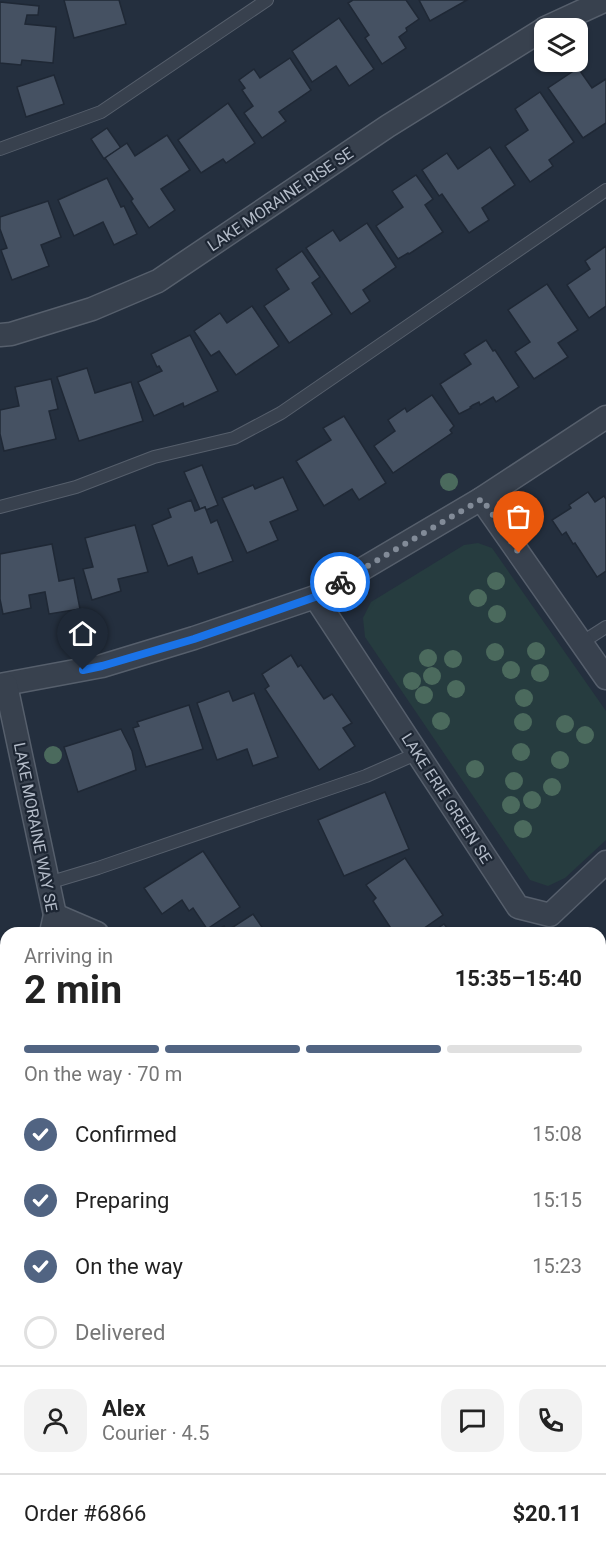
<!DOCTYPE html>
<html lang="en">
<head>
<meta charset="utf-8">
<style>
  :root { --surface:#fff; --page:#f2f2f2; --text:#222; --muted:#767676; --line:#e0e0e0; --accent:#516482 }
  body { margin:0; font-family:Roboto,sans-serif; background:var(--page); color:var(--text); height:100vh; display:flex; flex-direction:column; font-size:22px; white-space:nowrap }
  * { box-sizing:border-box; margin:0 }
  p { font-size:20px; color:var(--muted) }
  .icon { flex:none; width:33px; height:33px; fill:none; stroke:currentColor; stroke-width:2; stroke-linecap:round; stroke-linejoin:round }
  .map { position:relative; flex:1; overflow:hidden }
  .sheet { position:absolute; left:0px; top:927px; width:606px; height:636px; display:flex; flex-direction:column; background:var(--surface); border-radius:18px 18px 0 0; box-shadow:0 2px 4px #0004 }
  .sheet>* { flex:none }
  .fabs { position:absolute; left:534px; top:18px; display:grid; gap:12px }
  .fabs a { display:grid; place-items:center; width:54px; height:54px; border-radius:12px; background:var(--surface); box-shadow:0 2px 4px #0004; font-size:30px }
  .pin { position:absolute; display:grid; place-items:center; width:51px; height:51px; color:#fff; margin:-62px -26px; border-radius:50% 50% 50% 0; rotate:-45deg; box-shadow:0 0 6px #0007 }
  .pin .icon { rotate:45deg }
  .courier { position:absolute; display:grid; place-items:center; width:60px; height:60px; margin:-30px; border:4px solid #1a73e8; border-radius:50%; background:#fff; color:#222; box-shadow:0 2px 8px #0007 }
  .summary em { font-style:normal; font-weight:700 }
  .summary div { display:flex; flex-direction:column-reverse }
  .summary { display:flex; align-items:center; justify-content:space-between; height:102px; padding:0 24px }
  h1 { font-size:39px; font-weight:700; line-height:45px }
  .bar { display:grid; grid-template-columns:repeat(4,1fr); gap:9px 6px; align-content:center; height:72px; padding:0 24px }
  .bar i { height:8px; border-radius:4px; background:var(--line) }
  .bar .on { background:var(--accent) }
  .bar p { grid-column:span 4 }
  .line { display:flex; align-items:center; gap:15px; padding:0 24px; border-top:2px solid var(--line) }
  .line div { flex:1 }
  .round { display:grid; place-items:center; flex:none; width:63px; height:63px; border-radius:18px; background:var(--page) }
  ol { padding:0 24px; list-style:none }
  li { display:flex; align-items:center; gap:18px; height:66px }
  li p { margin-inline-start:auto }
  li .icon { padding:6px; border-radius:50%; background:var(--accent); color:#fff; stroke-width:4 }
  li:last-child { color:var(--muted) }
  li i { width:33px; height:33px; border:3px solid var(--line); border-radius:50% }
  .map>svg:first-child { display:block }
  .green { fill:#263c3f }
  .water { fill:#394c67 }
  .building { fill:#455162; stroke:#1f2835; stroke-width:1.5 }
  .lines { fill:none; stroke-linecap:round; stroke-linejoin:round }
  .service-casing { stroke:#565f6c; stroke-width:14 }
  .minor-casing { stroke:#565f6c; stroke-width:25 }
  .service { stroke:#38414e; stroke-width:12 }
  .minor { stroke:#38414e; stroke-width:22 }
  .tree { fill:#4b6a5d }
  .done { stroke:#828b98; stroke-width:6; stroke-dasharray:0 10.8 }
  .route { stroke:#1a73e8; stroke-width:8 }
  .labels { text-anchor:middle; stroke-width:4.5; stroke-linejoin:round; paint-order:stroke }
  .street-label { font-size:16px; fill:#b4bcc9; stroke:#1d2633 }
</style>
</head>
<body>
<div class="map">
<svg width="606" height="1563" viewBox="0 0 606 1563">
  <rect width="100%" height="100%" fill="#242f3e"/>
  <!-- green -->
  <polygon class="green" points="478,543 492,548 606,711 606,840 565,878 548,886 530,880 365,637 363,618 371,602 464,545"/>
  <!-- water -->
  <polygon class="water" points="606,1127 606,1563 422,1563 422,1557 600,1557 600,1134"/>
  <!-- building -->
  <g class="building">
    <polygon points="64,0 119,0 126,24 74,38"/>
    <polygon points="353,0 406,0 419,19 406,28 407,31 399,37 406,48 382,64 365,38 369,35 348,3"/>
    <polygon points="419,0 467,0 430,21"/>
    <polygon points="0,2 39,6 38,15 27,15 25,24 56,27 53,63 22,60 21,65 0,63"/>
    <polygon points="339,18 374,69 349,86 336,66 312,82 292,51"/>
    <polygon points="290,58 311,90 279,112 286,121 262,138 244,113 253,106 242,90 245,88 239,80 254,69 260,78"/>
    <polygon points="578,68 592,88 606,79 606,123 583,138 548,88"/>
    <polygon points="54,75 64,104 26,117 17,87"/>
    <polygon points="540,92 574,142 549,160 553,166 530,182 505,146 528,130 515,109"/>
    <polygon points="228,103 255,143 226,163 223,159 201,173 178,140"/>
    <polygon points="107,128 121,148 104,159 91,139"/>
    <polygon points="167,135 190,170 161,189 175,210 149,228 131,201 133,199 105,158 127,143 135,156"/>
    <polygon points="490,147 515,185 482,208 489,220 469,233 442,194 439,196 422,170 447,153 458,169"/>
    <polygon points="416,175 433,199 425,205 443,232 409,254 408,253 398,259 376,226 403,207 392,191"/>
    <polygon points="107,178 121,207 124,206 137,234 114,245 103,222 74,236 58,200"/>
    <polygon points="48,201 61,237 41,245 49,266 12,280 1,250 7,248 0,229 0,217"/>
    <polygon points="367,223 396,267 363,290 370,301 351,314 306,248 333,230 340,241"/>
    <polygon points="606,246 606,306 589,318 567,285 590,269 585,261"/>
    <polygon points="302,251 320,277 312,283 332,314 289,343 264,306 289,289 276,269"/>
    <polygon points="547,284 578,330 558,343 568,357 534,379 515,352 530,342 508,310"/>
    <polygon points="252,306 279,346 236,375 219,351 211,356 194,331 220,313 227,323"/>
    <polygon points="190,335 218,391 184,407 183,403 154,416 138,382 162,371 159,366 157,367 151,354"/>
    <polygon points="486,340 493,351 495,350 519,387 496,402 493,397 480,405 479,402 473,405 470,407 471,408 459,414 440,384 471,364 464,354"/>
    <polygon points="87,368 95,393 131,382 143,421 79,441 57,377"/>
    <polygon points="51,379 58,409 49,411 56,439 4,451 0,434 0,410 19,406 15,387"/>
    <polygon points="432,395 454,426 450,430 452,433 393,473 374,446 395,431 388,420 405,408 407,412"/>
    <polygon points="344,416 386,483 359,500 352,489 324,506 296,461 331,440 323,428"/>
    <polygon points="202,465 218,505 206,510 205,507 200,509 184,472"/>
    <polygon points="283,477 298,510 270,522 278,540 247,553 222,498 253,485 255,489"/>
    <polygon points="588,492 595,502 604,496 606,499 606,571 597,577 575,543 573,544 566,532 562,535 552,520 571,508 569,505"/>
    <polygon points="191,500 195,511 205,507 211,523 217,520 233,561 198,574 192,557 168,566 152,525 171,517 168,509"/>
    <polygon points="135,525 148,572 118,579 121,591 92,600 83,569 93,567 85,538"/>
    <polygon points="52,544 59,581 74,578 80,609 49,614 45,592 29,595 31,608 3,614 0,599 0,554"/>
    <polygon points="291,655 298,667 301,665 324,699 332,694 352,723 343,728 355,746 319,770 265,689 269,686 262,674"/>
    <polygon points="229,691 233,701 254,693 278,757 253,766 247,749 217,760 197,703"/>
    <polygon points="189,705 203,749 146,767 133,728 139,726 137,722"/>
    <polygon points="121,729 132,751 136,770 78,792 64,747"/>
    <polygon points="385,792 409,849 344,876 318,820"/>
    <polygon points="203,851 240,907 207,929 193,908 189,911 182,900 162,914 144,888"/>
    <polygon points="405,858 443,915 417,933 399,933 395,928 392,930 373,901 376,898 366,885"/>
    <polygon points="253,914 266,933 213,933 224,926 227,931"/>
    <polygon points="444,924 451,933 431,933"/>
    <polygon points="606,967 606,1028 600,1031 600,970"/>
    <polygon points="263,1557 323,1557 323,1560 322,1563 262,1563"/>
  </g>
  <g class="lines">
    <!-- service casing -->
    <g class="service-casing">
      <g id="service">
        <polyline points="0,149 101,112 267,0"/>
        <polyline points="0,507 76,487 154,457 234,438 281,413 606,190"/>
        <polyline points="581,643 606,627"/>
        <polyline points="48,883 98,868 366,776 418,753"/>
      </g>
    </g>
    <!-- minor casing -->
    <g class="minor-casing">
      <g id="minor">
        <polyline points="545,28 606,0"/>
        <polyline points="0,335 11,334 92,309 158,281 388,126 544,29"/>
        <polyline points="481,499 606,678"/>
        <polyline points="315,597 518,907 550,915 606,862"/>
        <polyline points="0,685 102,666 194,638 315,597 481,499 606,417"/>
        <polyline points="6,685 55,915 51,933"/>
        <polyline points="55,915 97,933"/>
        <polyline points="39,1563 40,1557"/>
      </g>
    </g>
    <!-- service -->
    <use href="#service" class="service"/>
    <!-- minor -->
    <use href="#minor" class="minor"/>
  </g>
  <!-- trees -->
  <g class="tree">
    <circle cx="449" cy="482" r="9"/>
    <circle cx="496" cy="581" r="9"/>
    <circle cx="478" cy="598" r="9"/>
    <circle cx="497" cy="614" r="9"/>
    <circle cx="536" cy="651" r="9"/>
    <circle cx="495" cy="652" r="9"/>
    <circle cx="428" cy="658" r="9"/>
    <circle cx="453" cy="659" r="9"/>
    <circle cx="511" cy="670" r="9"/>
    <circle cx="540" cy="673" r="9"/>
    <circle cx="432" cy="676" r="9"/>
    <circle cx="412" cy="681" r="9"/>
    <circle cx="456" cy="689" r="9"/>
    <circle cx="424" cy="695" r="9"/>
    <circle cx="524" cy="698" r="9"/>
    <circle cx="441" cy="721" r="9"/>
    <circle cx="523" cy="722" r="9"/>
    <circle cx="565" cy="724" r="9"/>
    <circle cx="585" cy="735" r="9"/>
    <circle cx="521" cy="752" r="9"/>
    <circle cx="53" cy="755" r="9"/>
    <circle cx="560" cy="760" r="9"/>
    <circle cx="475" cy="769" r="9"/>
    <circle cx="514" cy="781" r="9"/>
    <circle cx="552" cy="787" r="9"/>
    <circle cx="532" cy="800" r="9"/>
    <circle cx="511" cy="805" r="9"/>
    <circle cx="523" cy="829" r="9"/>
  </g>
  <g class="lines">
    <!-- done -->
    <polyline class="done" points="340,582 482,499 519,553"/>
    <!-- route -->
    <polyline class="route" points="83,670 102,666 194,639 315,597 340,582"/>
  </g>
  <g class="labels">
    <!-- street labels -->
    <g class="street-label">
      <text transform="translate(280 199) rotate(-34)" y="6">LAKE MORAINE RISE SE</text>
      <text transform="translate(447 798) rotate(57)" y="6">LAKE ERIE GREEN SE</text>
      <text transform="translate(36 827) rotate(79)" y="6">LAKE MORAINE WAY SE</text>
    </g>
  </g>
</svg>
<div class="fabs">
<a><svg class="icon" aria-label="layers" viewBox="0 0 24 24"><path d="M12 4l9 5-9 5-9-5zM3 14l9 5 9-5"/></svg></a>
</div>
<div class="pin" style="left:519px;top:553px;background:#ea580c"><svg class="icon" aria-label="bag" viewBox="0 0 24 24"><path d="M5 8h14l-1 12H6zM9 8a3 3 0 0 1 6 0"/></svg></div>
<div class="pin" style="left:83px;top:670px;background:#1f2937"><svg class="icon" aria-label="home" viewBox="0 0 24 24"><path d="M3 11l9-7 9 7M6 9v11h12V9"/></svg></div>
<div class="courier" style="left:340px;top:582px"><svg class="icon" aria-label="bike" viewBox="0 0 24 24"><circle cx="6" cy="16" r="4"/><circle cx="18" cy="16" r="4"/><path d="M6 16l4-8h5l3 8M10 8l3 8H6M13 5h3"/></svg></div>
<section class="sheet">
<div class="summary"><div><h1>2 min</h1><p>Arriving in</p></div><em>15:35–15:40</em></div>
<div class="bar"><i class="on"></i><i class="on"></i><i class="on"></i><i></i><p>On the way · 70 m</p></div>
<ol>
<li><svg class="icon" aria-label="check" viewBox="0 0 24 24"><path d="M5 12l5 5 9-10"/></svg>Confirmed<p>15:08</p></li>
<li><svg class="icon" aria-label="check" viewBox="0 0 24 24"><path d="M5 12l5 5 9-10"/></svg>Preparing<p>15:15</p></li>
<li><svg class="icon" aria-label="check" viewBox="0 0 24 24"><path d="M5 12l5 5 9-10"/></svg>On the way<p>15:23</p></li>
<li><i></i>Delivered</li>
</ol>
<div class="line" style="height:108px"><a class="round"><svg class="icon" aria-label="person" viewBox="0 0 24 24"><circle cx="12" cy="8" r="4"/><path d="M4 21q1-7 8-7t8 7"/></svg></a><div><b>Alex</b><p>Courier · 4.5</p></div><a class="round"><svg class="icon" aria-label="chat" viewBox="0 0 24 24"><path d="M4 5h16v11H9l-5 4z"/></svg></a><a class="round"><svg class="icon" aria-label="phone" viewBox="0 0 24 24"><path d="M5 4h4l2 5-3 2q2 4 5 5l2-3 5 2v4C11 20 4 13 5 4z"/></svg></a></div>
<div class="line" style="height:78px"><div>Order #6866</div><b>$20.11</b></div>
</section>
</div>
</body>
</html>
